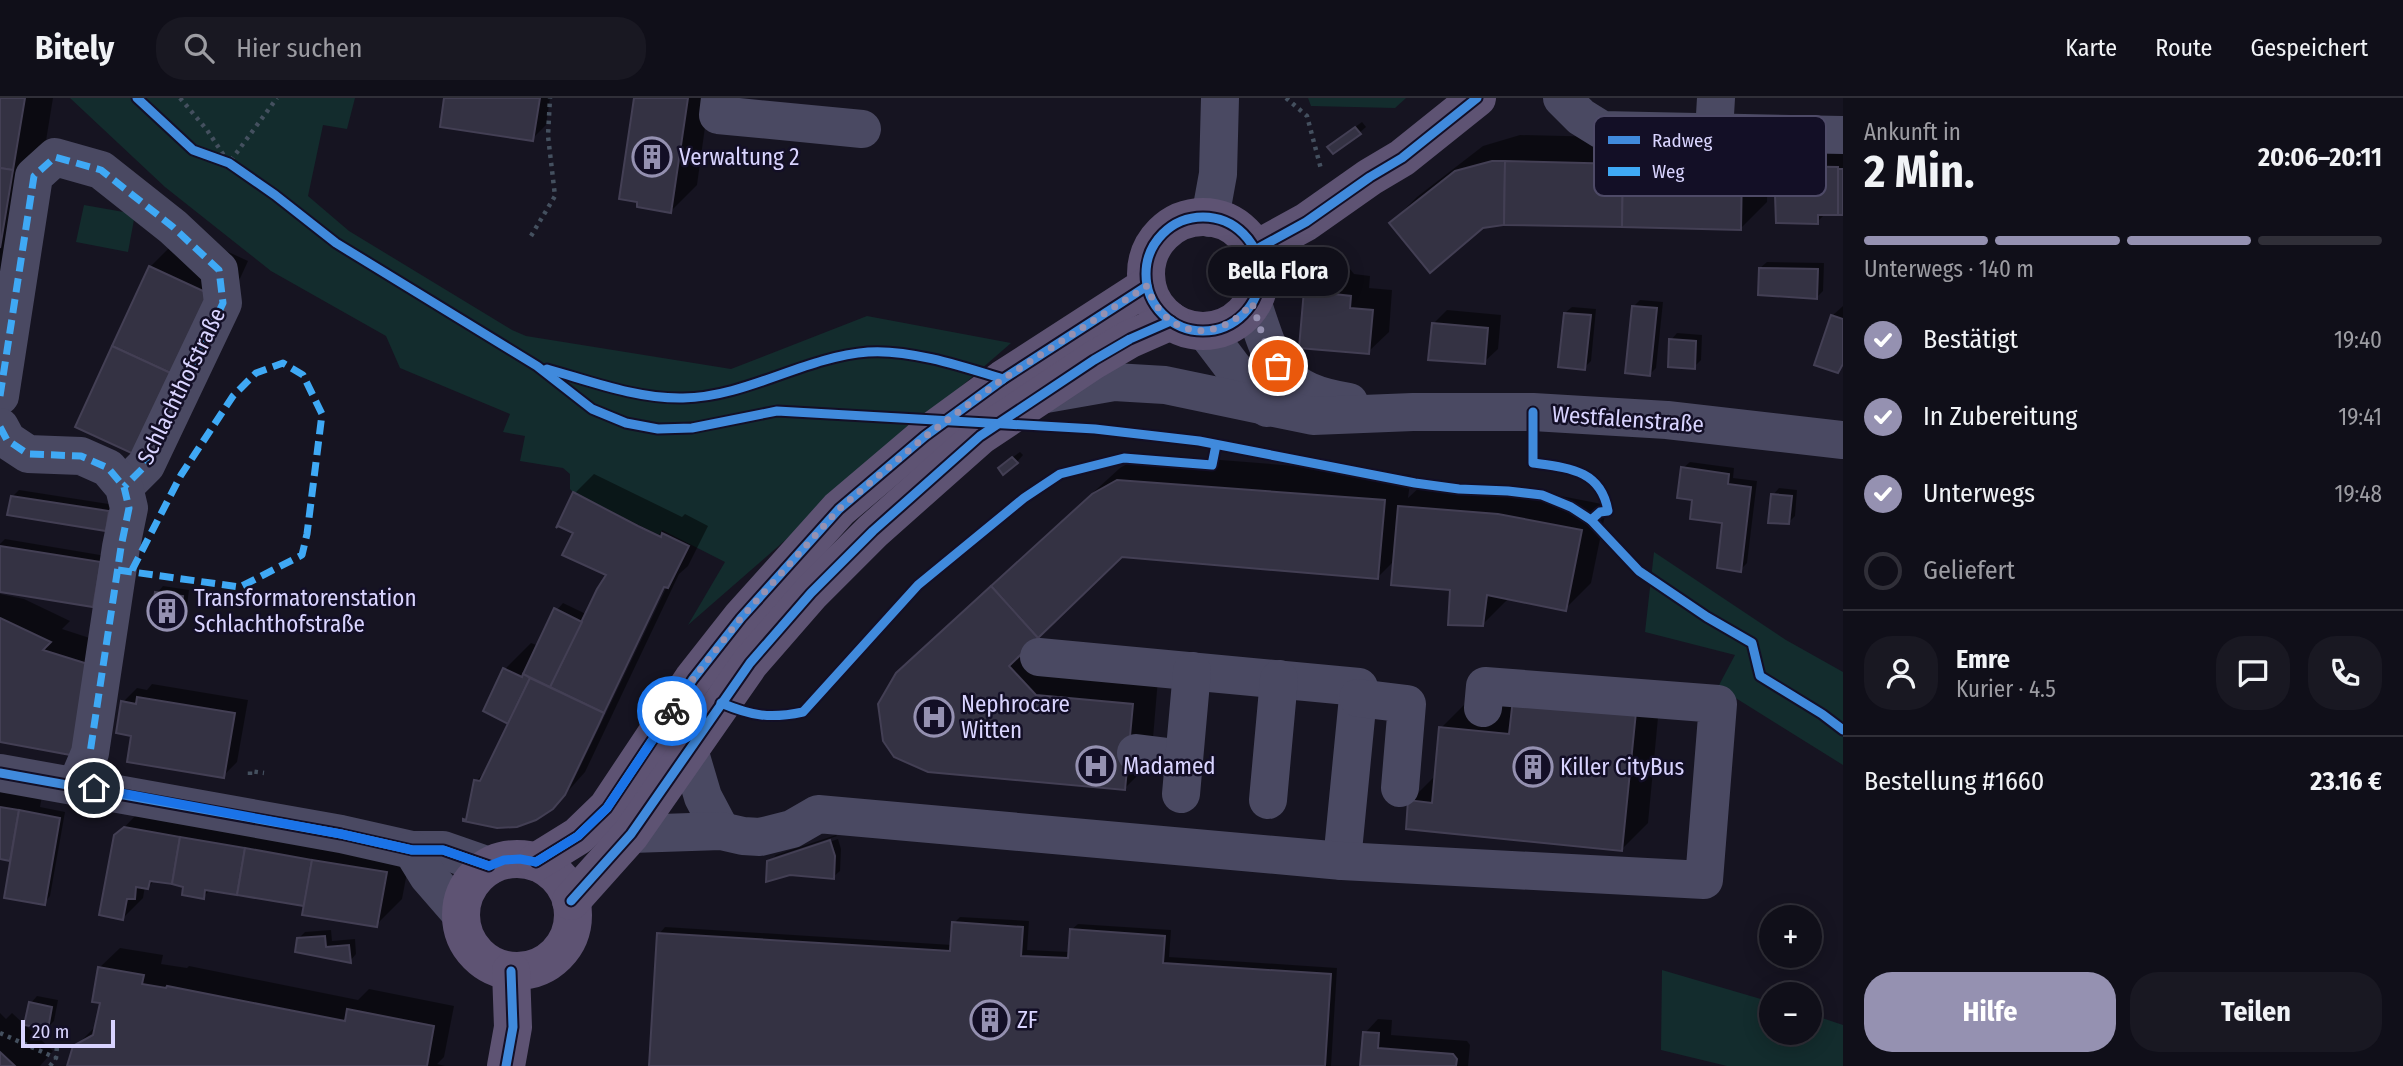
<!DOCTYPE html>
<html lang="de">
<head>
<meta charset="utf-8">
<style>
  :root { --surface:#100f19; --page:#191822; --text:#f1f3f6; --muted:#9c9ca2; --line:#302f38; --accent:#9591b1 }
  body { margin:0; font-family:"Fira Sans Condensed",sans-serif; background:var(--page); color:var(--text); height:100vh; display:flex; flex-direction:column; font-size:26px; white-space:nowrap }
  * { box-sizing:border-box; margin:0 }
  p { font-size:23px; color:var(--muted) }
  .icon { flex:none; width:38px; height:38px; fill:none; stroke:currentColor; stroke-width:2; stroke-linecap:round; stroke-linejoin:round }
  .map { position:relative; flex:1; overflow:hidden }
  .sheet { display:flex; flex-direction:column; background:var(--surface); width:560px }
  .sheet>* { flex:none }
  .buttons { position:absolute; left:1759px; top:807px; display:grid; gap:14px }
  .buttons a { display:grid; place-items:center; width:63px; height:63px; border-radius:50%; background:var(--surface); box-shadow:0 4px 18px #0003,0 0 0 2px var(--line); font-size:35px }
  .scale { position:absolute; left:21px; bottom:18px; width:94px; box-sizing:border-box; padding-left:7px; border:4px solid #d9d4ff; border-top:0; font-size:19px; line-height:24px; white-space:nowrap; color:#d9d4ff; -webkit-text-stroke:5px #130f26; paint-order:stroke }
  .pin { position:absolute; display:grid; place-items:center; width:60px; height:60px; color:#fff; margin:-30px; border:4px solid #fff; border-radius:50%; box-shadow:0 2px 7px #0007 }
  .courier { position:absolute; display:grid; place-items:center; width:70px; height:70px; margin:-35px; border:5px solid #1a73e8; border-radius:50%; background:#fff; color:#222; box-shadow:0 2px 9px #0007 }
  .bubble { position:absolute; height:49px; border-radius:24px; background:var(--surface); box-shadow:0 4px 18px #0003,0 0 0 2px var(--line); font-size:23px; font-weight:700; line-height:49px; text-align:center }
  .overview em { font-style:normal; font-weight:700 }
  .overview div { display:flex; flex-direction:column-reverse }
  .overview { display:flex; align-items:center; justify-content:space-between; height:119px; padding:0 21px }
  h1 { font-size:46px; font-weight:700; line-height:52px }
  .bar { display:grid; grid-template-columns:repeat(4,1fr); gap:10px 7px; align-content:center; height:84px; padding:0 21px }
  .bar i { height:9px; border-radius:5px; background:var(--line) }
  .bar .current { background:var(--accent) }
  .bar p { grid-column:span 4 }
  .line { display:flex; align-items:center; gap:18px; padding:0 21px; border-top:2px solid var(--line) }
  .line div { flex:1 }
  .round { display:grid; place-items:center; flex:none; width:74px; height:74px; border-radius:28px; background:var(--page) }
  ol { padding:0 21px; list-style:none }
  li { display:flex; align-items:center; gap:21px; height:77px }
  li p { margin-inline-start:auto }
  li .icon { padding:7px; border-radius:50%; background:var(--accent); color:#fff; stroke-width:4 }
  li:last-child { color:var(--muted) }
  li i { width:38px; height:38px; border:4px solid var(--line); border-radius:50% }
  .button { display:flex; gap:14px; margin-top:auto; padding:14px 21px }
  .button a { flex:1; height:80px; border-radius:28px; background:var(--accent); color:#fff; font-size:28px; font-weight:700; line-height:80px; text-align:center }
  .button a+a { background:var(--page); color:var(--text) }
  header { display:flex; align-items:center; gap:42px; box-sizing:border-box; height:98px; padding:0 35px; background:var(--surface); border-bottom:2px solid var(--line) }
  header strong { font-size:33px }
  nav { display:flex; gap:38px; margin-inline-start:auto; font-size:24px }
  .search { width:490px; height:63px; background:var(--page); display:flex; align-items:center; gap:18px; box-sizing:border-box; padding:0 24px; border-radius:28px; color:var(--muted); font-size:26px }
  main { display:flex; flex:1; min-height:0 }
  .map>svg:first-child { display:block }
  .green { fill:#132c2d }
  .shadow { fill:#0007 }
  .building { fill:#343243; stroke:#433f54; stroke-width:2 }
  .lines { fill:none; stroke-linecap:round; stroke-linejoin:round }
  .path { stroke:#44505f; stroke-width:4.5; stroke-dasharray:3.5 5; stroke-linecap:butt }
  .minor { stroke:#4a4962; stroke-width:38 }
  .major { stroke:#5e5373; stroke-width:38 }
  .quiet { stroke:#3fa9f5; stroke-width:7; stroke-dasharray:14 7; stroke-linecap:butt }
  .cycleway-casing { stroke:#130f26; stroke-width:13 }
  .cycleway { stroke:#408adc; stroke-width:9 }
  .done { stroke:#9591b1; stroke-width:7; stroke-dasharray:0 12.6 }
  .route { stroke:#1a73e8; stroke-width:9 }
  .labels { text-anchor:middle; stroke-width:5; stroke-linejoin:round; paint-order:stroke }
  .poi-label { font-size:23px; fill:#d9d4ff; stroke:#130f26; text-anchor:start }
  .street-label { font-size:23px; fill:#d9d4ff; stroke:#130f26 }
  .key { fill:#130f26; stroke:#4e4a67; stroke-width:2 }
  .key-label { font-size:19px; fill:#d9d4ff }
</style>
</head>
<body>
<header>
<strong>Bitely</strong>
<div class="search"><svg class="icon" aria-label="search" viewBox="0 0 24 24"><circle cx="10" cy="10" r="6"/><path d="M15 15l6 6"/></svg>Hier suchen</div>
<nav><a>Karte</a><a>Route</a><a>Gespeichert</a></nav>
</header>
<main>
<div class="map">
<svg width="1843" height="968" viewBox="0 0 1843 968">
  <rect width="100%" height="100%" fill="#161421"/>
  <!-- green -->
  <g class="green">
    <polygon points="70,0 355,0 347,31 323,27 308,98 349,133 512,232 526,238 731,271 867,218 1011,245 688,527 725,464 662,432 659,437 573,394 570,391 570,376 563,370 520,363 525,338 503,334 510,316 400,270 386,238 271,173 165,89"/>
    <polygon points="1308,0 1406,0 1395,10 1311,8"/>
    <polygon points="84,107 135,116 128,154 76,144"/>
    <polygon points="1654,454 1786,542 1843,574 1843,667 1718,589 1735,557 1645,534"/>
    <polygon points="1662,872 1771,904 1771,934 1810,934 1810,916 1843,927 1843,968 1727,968 1661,952"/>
  </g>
  <!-- shadow -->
  <g class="shadow">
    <polygon points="0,0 53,0 0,324"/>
    <polygon points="446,0 550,0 546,27 532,41"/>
    <polygon points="636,0 709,0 697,87 671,113"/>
    <polygon points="1362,24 1366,29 1359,35 1336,43"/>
    <polygon points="1520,37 1768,43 1767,104 1741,130 1504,126 1482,128 1391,125 1417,99 1483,48"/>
    <polygon points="1802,42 1843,43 1843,116 1826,115 1817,124 1776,68"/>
    <polygon points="185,134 248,163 175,322 150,169"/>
    <polygon points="1767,164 1824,165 1823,193 1817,199 1760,170"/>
    <polygon points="1335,165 1346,166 1354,176 1370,178 1369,190 1392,192 1389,234 1368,254 1306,193"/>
    <polygon points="1640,202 1663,204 1656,270 1650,276 1633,209"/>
    <polygon points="1843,208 1843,267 1837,273 1832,218"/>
    <polygon points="1572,209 1596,211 1591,263 1584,270 1565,215"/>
    <polygon points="1447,212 1501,217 1498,251 1484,264 1433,226"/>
    <polygon points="1677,235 1702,237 1701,262 1694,269 1671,242"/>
    <polygon points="1020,354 1023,357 1017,364 1006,364"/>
    <polygon points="1144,356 1411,377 1408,400 1426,383 1525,391 1607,407 1591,485 1565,511 1509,500 1482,527 1452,490 1395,462 1377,480 1122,457 1034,541 1158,581 1151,664 1125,690 924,549 1120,370"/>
    <polygon points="1690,364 1734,370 1733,380 1757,383 1747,465 1740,472 1724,424 1694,401 1683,370"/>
    <polygon points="594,376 682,419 685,416 708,428 688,468 679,476 585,674 569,692 670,482 666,480 563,697 476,683 489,670 513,619 485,612 505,571 531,545 539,548 557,512 563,505 588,517 608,476 575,435 574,396"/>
    <polygon points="1779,390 1797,392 1795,418 1788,425 1773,397"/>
    <polygon points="19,392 115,407 106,431 12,399"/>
    <polygon points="5,441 106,458 99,501 0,493 0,446"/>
    <polygon points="163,488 189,492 186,515 179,522 157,495"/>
    <polygon points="0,496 24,501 70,523 62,531 111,547 0,643"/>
    <polygon points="152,586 248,602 237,664 223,678 133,636 123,604 137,590 147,592"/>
    <polygon points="1661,588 1648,725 1622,751 1410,703 1436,677 1441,630 1467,604"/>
    <polygon points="0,679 44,687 40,709 65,714 50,798 44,805 13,758 10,761 0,760"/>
    <polygon points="136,717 412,748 402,801 376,827 306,807 211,791 203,799 185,787 155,782 148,789 145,788 143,800 123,820 116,738"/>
    <polygon points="836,737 837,738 774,759 776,757"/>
    <polygon points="838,741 841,751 840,773 833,779 769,764 773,760 773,763"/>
    <polygon points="960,819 1029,823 1027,852 1070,854 1071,832 1078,826 1171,832 1169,859 1337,870 1331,968 650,968 659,836 665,829 952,847 954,825"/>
    <polygon points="331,832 332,843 355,841 356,856 350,863 298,841 305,834"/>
    <polygon points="120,850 163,857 161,866 187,870 189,868 358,902 369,891 454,908 444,959 437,966 445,968 69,968 75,949 96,928 102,904 99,870"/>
    <polygon points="37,898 58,902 54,923 48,929 31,905"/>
    <polygon points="0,915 6,921 12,915 53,953 40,968 0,968"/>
    <polygon points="1378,921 1392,922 1391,937 1467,943 1470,947 1468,968 1362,968 1365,935"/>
  </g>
  <!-- building -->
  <g class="building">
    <polygon points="0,0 25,0 13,72 0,70"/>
    <polygon points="444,0 540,0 533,43 440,29"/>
    <polygon points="634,0 688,0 671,115 637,109 637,104 619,101"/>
    <polygon points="1355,29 1361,36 1333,56 1327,49"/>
    <polygon points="1492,63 1505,63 1504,127 1483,130 1430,175 1389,125 1455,73"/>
    <polygon points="1505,63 1623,66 1622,129 1504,127"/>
    <polygon points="1623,66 1742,68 1741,132 1622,129"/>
    <polygon points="1774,68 1838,69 1838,117 1818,117 1818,126 1776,125"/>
    <polygon points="0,70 13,72 0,150"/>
    <rect x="1838" y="71" width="5" height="46"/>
    <polygon points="149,168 214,198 177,278 112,248"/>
    <polygon points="1759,170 1818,171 1817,201 1758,197"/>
    <polygon points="1313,185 1326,186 1334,196 1351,198 1350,210 1373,212 1369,256 1299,250 1304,192"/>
    <polygon points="1632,208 1657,210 1650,278 1625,275"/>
    <polygon points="1564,215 1591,217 1585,272 1558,269"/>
    <polygon points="1831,217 1843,221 1843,266 1838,275 1814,267"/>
    <polygon points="1432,225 1488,230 1485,266 1428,262"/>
    <polygon points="1669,241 1696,243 1695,271 1668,269"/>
    <polygon points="112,248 177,278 140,359 75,329"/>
    <polygon points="1012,359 1018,365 1003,377 998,370"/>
    <polygon points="1681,369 1729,376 1728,386 1751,389 1741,474 1717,470 1722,425 1690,421 1692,402 1677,400"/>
    <polygon points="1117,382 1385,402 1378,481 1122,459 1038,540 991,488 1092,396"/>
    <polygon points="573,394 638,428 661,439 662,435 689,448 668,490 664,489 604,615 550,589 597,491 606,477 562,457 573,435 558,428 556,430"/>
    <polygon points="1771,396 1792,398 1789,426 1768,425"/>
    <polygon points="11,398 109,413 106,433 7,417"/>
    <polygon points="1398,408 1498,416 1582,432 1566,513 1487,497 1483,528 1448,527 1450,492 1391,487"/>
    <polygon points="0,448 101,464 93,509 0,494"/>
    <polygon points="991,488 1038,540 1009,568 1036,597 1133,606 1125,692 928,674 894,659 883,643 878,606 896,575"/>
    <polygon points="155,494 183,498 180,524 151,519"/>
    <polygon points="554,510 582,524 550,589 523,576"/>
    <polygon points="0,520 51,544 43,552 91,567 76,658 0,644"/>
    <polygon points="503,570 522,579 523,576 530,580 508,626 483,613"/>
    <polygon points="530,580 604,615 598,628 565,697 553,711 536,722 517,729 497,730 463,723 463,721 466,722 474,682 480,683"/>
    <polygon points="137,599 235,615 224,680 127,664 131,638 116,635 121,603 136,606"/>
    <polygon points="1513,601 1636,614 1622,753 1406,731 1408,702 1432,705 1439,629 1509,636"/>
    <polygon points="0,709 19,712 10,763 0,761"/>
    <polygon points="19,712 60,720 45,807 4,800"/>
    <polygon points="124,729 180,739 172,786 150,783 148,791 136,789 135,801 127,801 123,822 99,817 114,737"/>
    <polygon points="180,739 245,750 237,797 205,792 204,801 182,797 183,789 172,786"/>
    <polygon points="830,742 835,758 834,781 790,777 766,784 767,763"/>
    <polygon points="245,750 312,762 304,808 237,797"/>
    <polygon points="312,762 387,774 377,829 302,817"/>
    <polygon points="952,824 1023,829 1021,858 1068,860 1070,831 1165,838 1163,865 1331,876 1325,968 649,968 657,835 950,853"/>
    <polygon points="325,838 326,849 349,847 351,865 295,854 297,840"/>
    <polygon points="98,869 144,877 142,886 166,890 167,888 345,923 347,911 434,928 427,968 67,968 73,948 93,937 100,905 92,904"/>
    <polygon points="29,904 52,909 48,931 24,927"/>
    <polygon points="1363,934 1379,935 1378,950 1453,956 1457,961 1456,968 1360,968"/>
    <polygon points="0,954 15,968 0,968"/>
  </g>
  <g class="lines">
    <!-- path -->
    <g class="path">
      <polyline points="180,0 207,32 229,65 277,0"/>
      <polyline points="1286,0 1307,18 1321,71"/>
      <polyline points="531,138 555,98 548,38 550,0"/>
      <polyline points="250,677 250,673 264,675"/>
      <polyline points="0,935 56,960"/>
      <polyline points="50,968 56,960 57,948"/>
    </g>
    <!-- minor -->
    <g class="minor">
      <polyline points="720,0 718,17 862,31"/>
      <polyline points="1562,0 1581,19 1602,32 1843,37"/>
      <polyline points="1714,34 1716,0"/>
      <polyline points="1210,120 1218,76 1220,0"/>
      <path d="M1253,206C1273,267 1279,293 1349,304"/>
      <polyline points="1206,234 1250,292 1267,310"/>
      <polyline points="1040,297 1114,284 1165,287 1313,318 1413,314 1533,314 1667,322 1843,342"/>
      <polyline points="0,298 34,78 55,59 101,72 173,129 219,172 223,205 146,367 124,389"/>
      <polyline points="0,329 7,342 28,356 81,358 108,370 124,389 129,410 121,449 90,655 76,688"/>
      <polyline points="1039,559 1359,589 1342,763"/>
      <polyline points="1358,600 1407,606 1400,690"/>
      <polyline points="690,655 703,699 721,733"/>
      <polyline points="1136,655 1184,661"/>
      <polyline points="0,675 341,736 412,752 443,752 489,768"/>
      <polyline points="1181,696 1192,573"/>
      <polyline points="1268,702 1279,581"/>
      <polyline points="631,736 721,733 743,738 760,739 792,731 818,716 1342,763 1704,782 1718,606 1485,588 1483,610"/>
      <polyline points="412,752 428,778 461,816"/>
    </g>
    <!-- major -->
    <g class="major">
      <circle cx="1203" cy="176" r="57"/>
      <polyline points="1255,152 1306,124 1370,79 1402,60 1477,0"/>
      <circle cx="517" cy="817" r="56"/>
      <polyline points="536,764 578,738 607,710 693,581 741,520 839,411 925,338 1003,281 1147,188"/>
      <polyline points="571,803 631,736 750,565 811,495 873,433 980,338 1094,262 1130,241 1171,223"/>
      <polyline points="506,968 513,929 511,873"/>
    </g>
    <!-- quiet -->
    <g class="quiet">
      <polyline points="0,298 34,78 55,59 101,72 173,129 219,172 223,205 146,367 124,389"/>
      <polyline points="0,329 7,342 28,356 81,358 108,370 124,389 129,410 121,449 90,655"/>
      <polyline points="118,472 240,489 302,457 307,436 322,316 303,277 283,265 256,275 233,298 181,377 131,474"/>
    </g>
    <!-- cycleway casing -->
    <g class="cycleway-casing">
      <g id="cycleway">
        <polyline points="137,0 193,52 229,65 275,97 336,145 537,268 592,311 626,325 658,331 692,330 777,313 1095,331 1199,343 1415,385 1459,391 1508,393 1542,397 1571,409 1591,422 1639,473 1707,519 1752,545 1760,578 1822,616 1843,632"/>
        <circle cx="1203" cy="176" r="57"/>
        <polyline points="1255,152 1306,124 1370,79 1402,60 1477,0"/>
        <path d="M547,271C590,283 637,301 683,300C747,299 804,259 868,254C910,251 964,269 1003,281"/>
        <path d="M1533,314V365C1569,370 1601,372 1608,413L1600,414L1591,422"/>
        <path d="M721,605C752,618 770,621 803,614L918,487L1024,400L1060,376L1124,360L1212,367L1216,347"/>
        <polyline points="0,675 341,736 412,752 443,752 489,768"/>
        <polyline points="536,764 578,738 607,710 693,581 741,520 839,411 925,338 1003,281 1147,188"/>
        <polyline points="571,803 631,736 750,565 811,495 873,433 980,338 1094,262 1130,241 1171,223"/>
        <polyline points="506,968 513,929 511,873"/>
      </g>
    </g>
    <!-- cycleway -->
    <use href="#cycleway" class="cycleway"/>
  </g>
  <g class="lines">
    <!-- done -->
    <path class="done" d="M672,613L693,581L741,520L839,411L926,338L1003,281L1147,188C1165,241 1218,247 1252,205L1268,254L1278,268"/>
    <!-- route -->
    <polyline class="route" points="94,690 341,736 412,752 443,752 489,768 504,762 520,761 536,764 578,738 607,710 672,613"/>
  </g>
  <!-- icons -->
  <defs>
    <g id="building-ring" transform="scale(2.0125)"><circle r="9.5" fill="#130f26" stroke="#9591b1" stroke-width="1.5"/><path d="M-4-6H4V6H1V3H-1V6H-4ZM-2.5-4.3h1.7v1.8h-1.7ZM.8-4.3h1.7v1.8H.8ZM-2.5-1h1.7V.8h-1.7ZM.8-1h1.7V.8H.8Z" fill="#9591b1"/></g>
    <g id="hospital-ring" transform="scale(2.0125)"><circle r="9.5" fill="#130f26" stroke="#9591b1" stroke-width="1.5"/><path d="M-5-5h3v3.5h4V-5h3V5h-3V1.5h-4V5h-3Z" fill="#9591b1"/></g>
  </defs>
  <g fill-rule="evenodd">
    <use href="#building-ring" x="652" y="59"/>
    <use href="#building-ring" x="167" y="513"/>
    <use href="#hospital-ring" x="934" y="619"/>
    <use href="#hospital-ring" x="1096" y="668"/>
    <use href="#building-ring" x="1533" y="669"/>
    <use href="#building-ring" x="990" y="922"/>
  </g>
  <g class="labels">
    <!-- poi labels -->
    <g class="poi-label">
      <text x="679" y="67">Verwaltung 2</text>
      <text x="194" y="508">Transformatorenstation<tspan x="194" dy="26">Schlachthofstraße</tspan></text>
      <text x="961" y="614">Nephrocare<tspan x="961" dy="26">Witten</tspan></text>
      <text x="1123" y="676">Madamed</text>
      <text x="1560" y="677">Killer CityBus</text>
      <text x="1017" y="930">ZF</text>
    </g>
    <!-- street labels -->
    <g class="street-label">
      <text transform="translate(181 288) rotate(-64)" y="8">Schlachthofstraße</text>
      <text transform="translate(1628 321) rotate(4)" y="8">Westfalenstraße</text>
    </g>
  </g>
  <!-- legend -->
  <rect x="1594" y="18" width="232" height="80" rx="10" class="key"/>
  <rect x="1608" y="38" width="32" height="8" fill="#408adc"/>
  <rect x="1608" y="69" width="32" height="9" fill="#3fa9f5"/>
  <g class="key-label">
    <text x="1652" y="49">Radweg</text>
    <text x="1652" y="80">Weg</text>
  </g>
</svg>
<div class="buttons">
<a>+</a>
<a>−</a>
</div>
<div class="scale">20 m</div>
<div class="pin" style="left:1278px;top:268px;background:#ea580c"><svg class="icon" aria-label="bag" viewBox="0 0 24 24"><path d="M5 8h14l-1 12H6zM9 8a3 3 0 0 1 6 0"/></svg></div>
<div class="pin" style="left:94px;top:690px;background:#1f2937"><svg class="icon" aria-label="home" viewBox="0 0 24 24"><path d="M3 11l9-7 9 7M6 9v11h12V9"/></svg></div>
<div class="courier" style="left:672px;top:613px"><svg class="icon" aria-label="bike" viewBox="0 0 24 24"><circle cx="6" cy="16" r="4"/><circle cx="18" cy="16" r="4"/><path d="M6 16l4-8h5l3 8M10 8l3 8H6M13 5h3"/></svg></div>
<div class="bubble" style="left:1208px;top:149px;width:140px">Bella Flora</div>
</div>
<section class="sheet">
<div class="overview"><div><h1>2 Min.</h1><p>Ankunft in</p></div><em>20:06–20:11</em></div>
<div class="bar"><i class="current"></i><i class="current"></i><i class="current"></i><i></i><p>Unterwegs · 140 m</p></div>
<ol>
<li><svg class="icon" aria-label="check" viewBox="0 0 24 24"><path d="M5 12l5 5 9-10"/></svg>Bestätigt<p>19:40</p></li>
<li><svg class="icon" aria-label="check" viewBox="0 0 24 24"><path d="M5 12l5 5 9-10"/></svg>In Zubereitung<p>19:41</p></li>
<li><svg class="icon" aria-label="check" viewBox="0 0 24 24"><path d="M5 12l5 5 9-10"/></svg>Unterwegs<p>19:48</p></li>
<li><i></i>Geliefert</li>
</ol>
<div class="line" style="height:126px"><a class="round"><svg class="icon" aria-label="person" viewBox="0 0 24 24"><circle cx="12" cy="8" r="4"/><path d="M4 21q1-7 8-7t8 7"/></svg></a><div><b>Emre</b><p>Kurier · 4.5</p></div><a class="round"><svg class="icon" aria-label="chat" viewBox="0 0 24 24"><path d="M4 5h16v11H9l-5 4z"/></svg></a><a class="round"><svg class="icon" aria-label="phone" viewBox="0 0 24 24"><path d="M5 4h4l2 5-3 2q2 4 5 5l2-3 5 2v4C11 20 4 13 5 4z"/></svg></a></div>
<div class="line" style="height:91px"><div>Bestellung #1660</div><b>23.16 €</b></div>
<div class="button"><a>Hilfe</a><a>Teilen</a></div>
</section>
</main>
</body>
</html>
